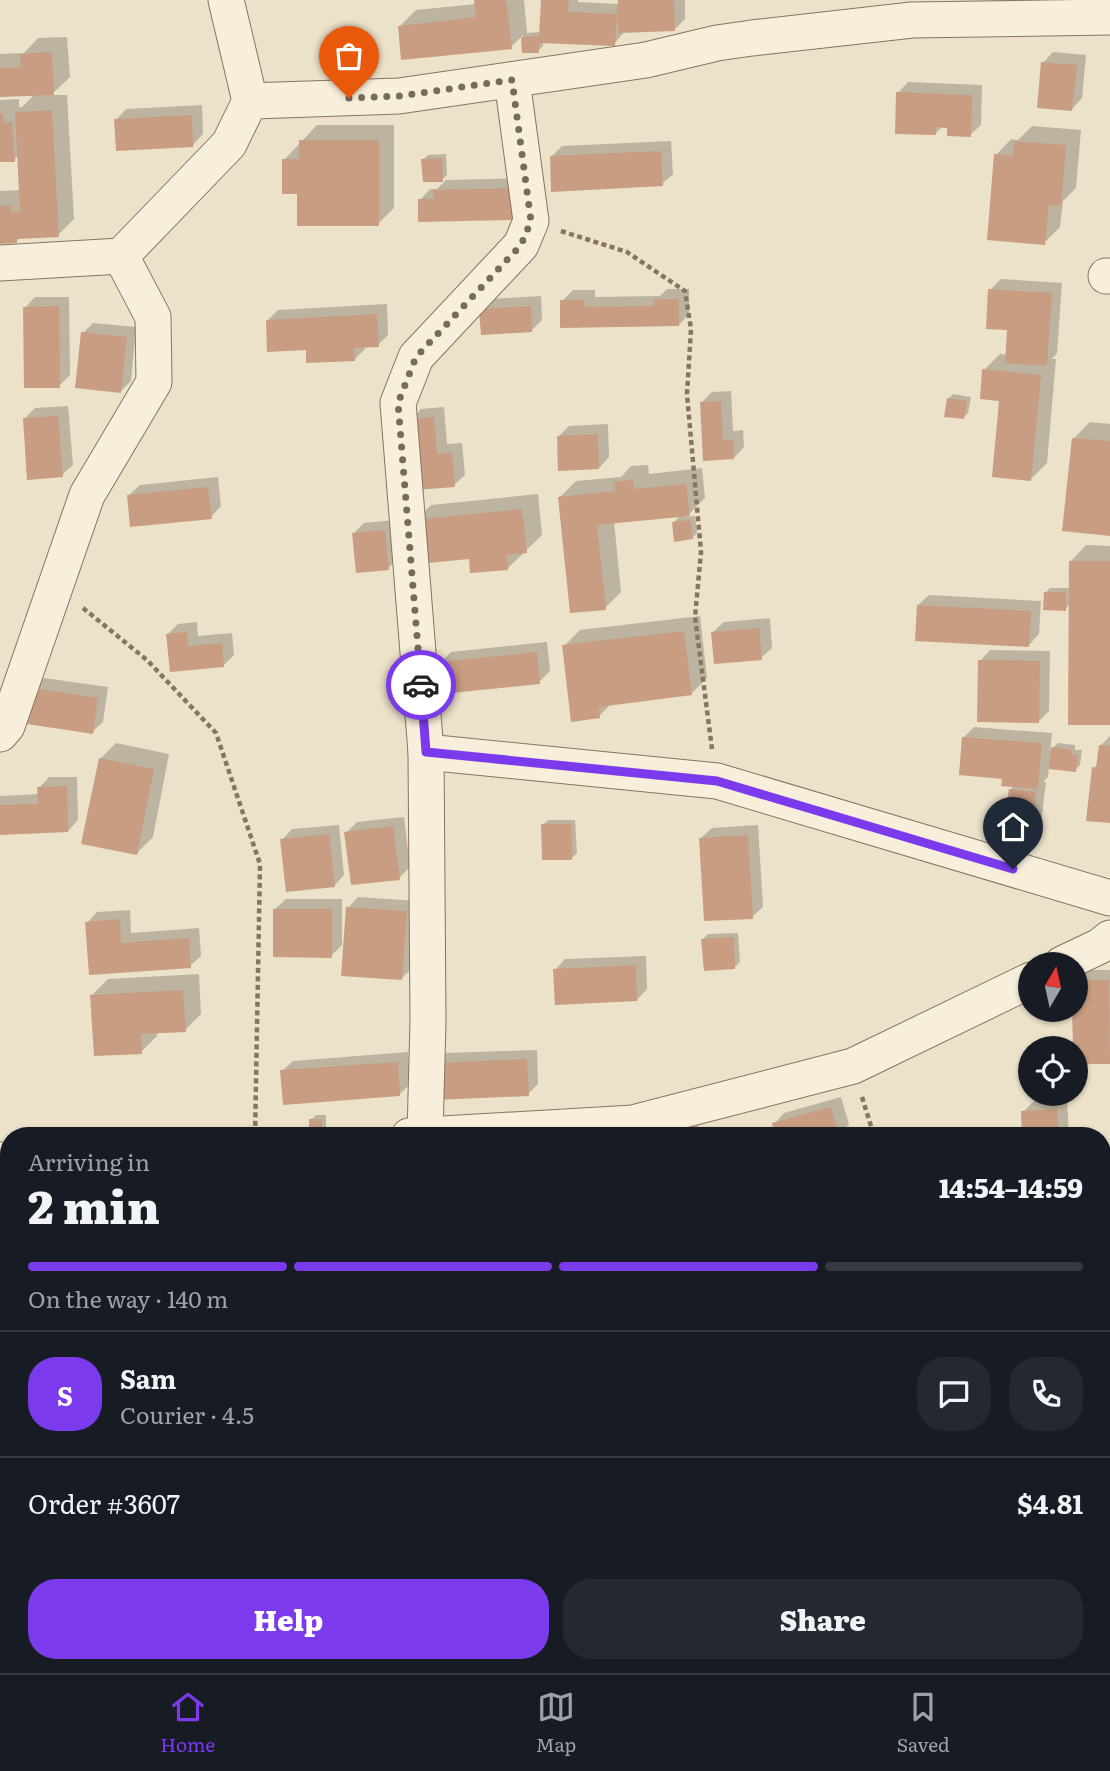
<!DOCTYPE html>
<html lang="en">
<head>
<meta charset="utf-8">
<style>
  :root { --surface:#171b24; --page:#242831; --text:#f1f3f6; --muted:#9ea1a6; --line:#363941; --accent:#7c3aed }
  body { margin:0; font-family:Literata,serif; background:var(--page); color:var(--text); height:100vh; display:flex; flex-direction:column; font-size:26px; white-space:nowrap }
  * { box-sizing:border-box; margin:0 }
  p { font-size:23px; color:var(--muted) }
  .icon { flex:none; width:38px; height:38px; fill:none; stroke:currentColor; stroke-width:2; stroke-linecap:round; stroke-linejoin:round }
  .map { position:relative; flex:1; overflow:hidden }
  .drawer { position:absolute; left:0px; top:1127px; width:1111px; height:546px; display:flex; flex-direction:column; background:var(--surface); border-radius:28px 28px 0 0; box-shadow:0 2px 5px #0004 }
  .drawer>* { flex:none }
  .needle { width:46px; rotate:9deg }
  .fabs { position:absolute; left:1018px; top:952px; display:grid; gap:14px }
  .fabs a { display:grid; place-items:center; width:70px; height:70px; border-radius:50%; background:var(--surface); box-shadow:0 2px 5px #0004; font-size:35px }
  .pin { position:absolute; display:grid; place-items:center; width:60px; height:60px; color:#fff; margin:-72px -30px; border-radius:50% 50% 50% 0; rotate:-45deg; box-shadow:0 0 7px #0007 }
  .pin .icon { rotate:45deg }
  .courier { position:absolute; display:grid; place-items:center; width:70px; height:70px; margin:-35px; border:5px solid #7c3aed; border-radius:50%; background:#fff; color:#222; box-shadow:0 2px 9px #0007 }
  .overview em { font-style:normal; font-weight:800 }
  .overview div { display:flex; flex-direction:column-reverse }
  .overview { display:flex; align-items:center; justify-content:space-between; height:119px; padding:0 28px }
  h1 { font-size:46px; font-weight:800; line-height:52px }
  .bar { display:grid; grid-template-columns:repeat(4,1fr); gap:10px 7px; align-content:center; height:84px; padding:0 28px }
  .bar i { height:9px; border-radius:5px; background:var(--line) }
  .bar .selected { background:var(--accent) }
  .bar p { grid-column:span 4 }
  .line { display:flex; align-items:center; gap:18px; padding:0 28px; border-top:2px solid var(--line) }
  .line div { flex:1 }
  .round { display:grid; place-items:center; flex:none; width:74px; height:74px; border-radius:28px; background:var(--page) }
  .action { display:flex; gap:14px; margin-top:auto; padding:14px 28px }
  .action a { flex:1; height:80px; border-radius:28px; background:var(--accent); color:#fff; font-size:28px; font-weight:800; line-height:80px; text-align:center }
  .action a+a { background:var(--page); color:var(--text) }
  .tab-bar { display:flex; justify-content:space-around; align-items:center; height:98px; border-top:2px solid var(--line); background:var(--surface); font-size:19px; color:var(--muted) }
  .tab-bar a { display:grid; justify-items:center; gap:4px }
  .tab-bar .selected { color:var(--accent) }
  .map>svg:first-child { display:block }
  .shadow { fill:#0003 }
  .building { fill:#c89d82 }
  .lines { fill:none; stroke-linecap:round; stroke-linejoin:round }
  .street-casing { stroke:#88745f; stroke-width:37 }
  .path { stroke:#88745f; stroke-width:4.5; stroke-dasharray:5 3.5; stroke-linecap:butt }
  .street { stroke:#f7efdc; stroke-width:35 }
  .done { stroke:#786b5c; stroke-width:7; stroke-dasharray:0 12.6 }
  .route { stroke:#7c3aed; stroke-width:9 }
</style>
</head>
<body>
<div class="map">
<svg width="1110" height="1673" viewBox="0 0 1110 1673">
  <rect width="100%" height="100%" fill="#ece1c9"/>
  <!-- shadow -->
  <g class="shadow">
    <polygon points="475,0 524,0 527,33 541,32 542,0 578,0 578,2 620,4 620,0 685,0 685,19 674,30 625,31 614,44 543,41 543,46 538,51 523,52 523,35 511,47 400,26 416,10 476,4"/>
    <polygon points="67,37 70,77 51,95 67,95 74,219 58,235 21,237 16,241 0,242 0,191 21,190 19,155 14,160 0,161 0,100 19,99 19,107 22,107 35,94 0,96 0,54 24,53 38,38"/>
    <polygon points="1053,52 1086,55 1082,98 1072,109 1043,63"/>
    <polygon points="908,82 982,85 981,125 970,135 949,126 943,126 935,134 898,93"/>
    <polygon points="202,105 203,134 193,145 116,120 126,109"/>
    <polygon points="317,125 394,125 394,208 378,224 299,192 284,160"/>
    <polygon points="1032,126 1081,130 1076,188 1063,201 1060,227 1044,243 996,155 1011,139 1018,140"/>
    <polygon points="671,141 673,174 662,184 551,157 562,146"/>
    <polygon points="446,154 447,175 442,180 423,160 428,155"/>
    <polygon points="526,178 526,207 420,200 430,189 437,189 446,180"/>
    <polygon points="1001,279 1062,283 1057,353 1052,359 1056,359 1047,463 1031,479 1001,399 984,370 1000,354 1007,355 1009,329 990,290"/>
    <polygon points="667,289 689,289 689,314 679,325 562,326 562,301 573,290 595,290 595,297 660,296"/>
    <polygon points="541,296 542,320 532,330 481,310 491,299"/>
    <polygon points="35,297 69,297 70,375 59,386 25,308"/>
    <polygon points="387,304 388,335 378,345 364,346 365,349 354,360 307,349 268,320 278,310"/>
    <polygon points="93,323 136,327 131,381 120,392 83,333"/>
    <polygon points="731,391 733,431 743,430 744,447 734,458 705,459 701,403 712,392"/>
    <polygon points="953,394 971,397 968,413 963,418 948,399"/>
    <polygon points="68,406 73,465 62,475 24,419 35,408"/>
    <polygon points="444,407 447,444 462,443 465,475 454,485 411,420 421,409"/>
    <polygon points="1090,422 1110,424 1110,534 1074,438"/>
    <polygon points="608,424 609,457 599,468 558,437 569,426"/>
    <polygon points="648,465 649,474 702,468 705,498 686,517 695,516 697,533 692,538 674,522 681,515 614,521 621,592 605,608 560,497 576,481 621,477 631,466"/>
    <polygon points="218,477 221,506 211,517 129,495 140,485"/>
    <polygon points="538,494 542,535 508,568 471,557 415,521 431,505"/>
    <polygon points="395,520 399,558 388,568 353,534 364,523"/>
    <polygon points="1086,545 1110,546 1110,724 1070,604 1065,609 1045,593 1050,588 1070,588 1071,561"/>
    <polygon points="929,595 1041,601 1039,634 1029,645 918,605"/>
    <polygon points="700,616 707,678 691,694 612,703 599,716 564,646 580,630"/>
    <polygon points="770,618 772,648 761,658 713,632 724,622"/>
    <polygon points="197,622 198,636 232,633 234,655 224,665 171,670 168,634 178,624"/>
    <polygon points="547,642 550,671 539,682 440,663 451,652"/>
    <polygon points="990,650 1050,651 1049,711 1039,721 980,661"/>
    <polygon points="44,678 108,687 103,722 92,732 34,689"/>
    <polygon points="974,727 1052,733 1050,751 1058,743 1075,745 1075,750 1082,750 1080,765 1075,770 1049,767 1048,777 1043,782 1046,782 1040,831 1029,841 1010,790 1015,785 1004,777 963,738"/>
    <polygon points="1110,736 1110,821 1094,768 1098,763 1100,746"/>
    <polygon points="116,743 169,754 153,837 137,853 100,759"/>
    <polygon points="49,777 77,777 78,820 68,831 0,833 0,796 39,794 39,788"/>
    <polygon points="404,817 410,867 399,878 346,833 357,822"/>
    <polygon points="548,820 575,820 577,853 572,858 543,825"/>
    <polygon points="339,825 344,875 334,886 282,840 292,829"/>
    <polygon points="758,825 763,907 752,917 701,838 712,828"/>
    <polygon points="358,897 417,901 412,968 402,978 348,908"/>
    <polygon points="286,899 342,899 342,945 331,956 275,909"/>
    <polygon points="130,910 131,933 199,928 201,956 190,966 90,973 87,923 97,912"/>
    <polygon points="738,933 740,962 735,967 703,939 708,934"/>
    <polygon points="646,956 647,989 637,1000 555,970 565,959"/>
    <polygon points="1084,970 1110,970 1110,1062 1074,1048 1076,978"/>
    <polygon points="199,974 201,1014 185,1030 157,1031 157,1036 141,1052 92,995 108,979"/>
    <polygon points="537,1050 538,1084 528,1094 435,1098 444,1053"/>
    <polygon points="408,1052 410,1084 399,1095 282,1071 293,1061"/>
    <polygon points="841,1097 849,1124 838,1135 774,1124 784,1113"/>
    <polygon points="1067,1099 1069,1136 1024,1136 1023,1112 1034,1101"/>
    <polygon points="316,1115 326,1115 326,1127 321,1132 311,1120"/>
    <polygon points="684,1124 698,1125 698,1133 716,1133 715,1136 667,1136 671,1132 676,1132"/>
    <polygon points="0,1175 9,1175 8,1214 0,1222"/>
    <rect x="35" y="1664" width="85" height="9"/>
    <polygon points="742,1664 797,1664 796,1673 741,1673"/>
  </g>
  <!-- building -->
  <g class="building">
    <polygon points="474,0 506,0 512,49 401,60 398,26 476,17"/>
    <polygon points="541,0 569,0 568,12 617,14 615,46 539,43 539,53 522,53 521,37 539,36"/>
    <polygon points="618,0 674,0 675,31 619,33 617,14"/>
    <polygon points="52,52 54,95 0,97 0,68 21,67 20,54"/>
    <polygon points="1041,62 1077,65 1072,111 1037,108"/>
    <polygon points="896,92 972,95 971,137 947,136 947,128 936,127 936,135 895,134"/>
    <polygon points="52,110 59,237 17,239 17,243 0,244 0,206 11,205 11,212 20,211 15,112"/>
    <polygon points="0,114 3,114 4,123 12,122 15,162 0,162"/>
    <polygon points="192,115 193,147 116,151 114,119"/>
    <polygon points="299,140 379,140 379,226 297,226 297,194 282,194 282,159 299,159"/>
    <polygon points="1014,141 1066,145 1061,206 1049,205 1045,245 987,240 994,154 1013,156"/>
    <polygon points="661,151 663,186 551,192 550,156"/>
    <polygon points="442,158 443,182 423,182 421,159"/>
    <polygon points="516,188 516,220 418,222 418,199 434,199 433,190"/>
    <polygon points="988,289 1052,293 1047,366 1005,363 1007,330 986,329"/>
    <polygon points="654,299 679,299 679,326 560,328 560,300 584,300 585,307 654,306"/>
    <polygon points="59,306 60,388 24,388 23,307"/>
    <polygon points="531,306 532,332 481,335 479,309"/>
    <polygon points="377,314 379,347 354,348 355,361 306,363 306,350 267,352 266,320"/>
    <polygon points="81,332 127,337 121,393 75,388"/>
    <polygon points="982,369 1041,375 1031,481 992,477 999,401 980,399"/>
    <polygon points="947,398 967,401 964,419 944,417"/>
    <polygon points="721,401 723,440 733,440 734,459 703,461 700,402"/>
    <polygon points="58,416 63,477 27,480 23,418"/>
    <polygon points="434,417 437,454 452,452 455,487 415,490 409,419"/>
    <polygon points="598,434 599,469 558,471 557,436"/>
    <polygon points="1072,438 1110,441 1110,536 1062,531"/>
    <polygon points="633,480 634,489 686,484 690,516 597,525 606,610 570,613 558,497 615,491 614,482"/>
    <polygon points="208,487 212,519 130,527 127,495"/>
    <polygon points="522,509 527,553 507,555 508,570 470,573 469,559 418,564 413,520"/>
    <polygon points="690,520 693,539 674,542 672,522"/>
    <polygon points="385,530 389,570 356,573 352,533"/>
    <polygon points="1069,561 1110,561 1110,725 1068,725"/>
    <polygon points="1044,592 1066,592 1066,611 1043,610"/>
    <polygon points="917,605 1031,611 1029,647 915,641"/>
    <polygon points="759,628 762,660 714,664 711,632"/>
    <polygon points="684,631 692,695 599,707 600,718 571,722 562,645"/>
    <polygon points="187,632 188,646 222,643 224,667 170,672 166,634"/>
    <polygon points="537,652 540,684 442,694 438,662"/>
    <polygon points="978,660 1040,661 1039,723 977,722"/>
    <polygon points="32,688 98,698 93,734 27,724"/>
    <polygon points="962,737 1042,743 1038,789 1001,786 1002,779 959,775"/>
    <polygon points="1099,745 1110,746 1110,823 1086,821 1092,767 1096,768"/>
    <polygon points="1051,747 1072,750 1071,754 1078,755 1076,772 1049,769"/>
    <polygon points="99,758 154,769 137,855 81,844"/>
    <polygon points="67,786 68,832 0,835 0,805 38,804 37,787"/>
    <polygon points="1009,789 1036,792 1030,843 1002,840"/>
    <polygon points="541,824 571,824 572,860 542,860"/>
    <polygon points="393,826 400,880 351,885 344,832"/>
    <polygon points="329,834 335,887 286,892 280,839"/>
    <polygon points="748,835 753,919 704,921 699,838"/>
    <polygon points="346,907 407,911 402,980 341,976"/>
    <polygon points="273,909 332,909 332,958 273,957"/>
    <polygon points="120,919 121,943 189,938 191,968 89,975 85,922"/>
    <polygon points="734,937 735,969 704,971 701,939"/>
    <polygon points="636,965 637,1001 555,1005 553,969"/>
    <polygon points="1076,980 1109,980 1110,1064 1076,1064 1076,1048 1073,1048 1072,1010 1076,1010"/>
    <polygon points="183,990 186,1032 141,1034 142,1054 94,1056 90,995"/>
    <polygon points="527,1059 529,1096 433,1100 432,1063"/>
    <polygon points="398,1062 400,1096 283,1105 280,1070"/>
    <polygon points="831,1107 839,1136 775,1136 772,1123"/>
    <polygon points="1057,1109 1059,1136 1022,1136 1021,1111"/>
    <rect x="309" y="1119" width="13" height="15"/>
    <polygon points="34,1664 105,1665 105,1673 33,1673"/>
    <polygon points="740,1664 788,1664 787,1673 739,1673"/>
  </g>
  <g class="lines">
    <!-- street casing -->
    <g class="street-casing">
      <g id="street">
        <polyline points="250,101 399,96 646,60 717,43 752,38 912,20 1110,17"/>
        <polyline points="0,263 121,256 229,144 250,101 226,0"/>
        <polyline points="1106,276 1110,276"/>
        <polyline points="0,734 7,726 87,495 154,382 153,317 121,256"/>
        <polyline points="426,752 717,781 1110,898"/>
        <polyline points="1062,964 1100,946 1110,938"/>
        <polyline points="425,1134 428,1021 426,752 398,403 416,357 521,245 531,221 512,80"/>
        <polyline points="409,1136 633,1123 853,1066 1031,980"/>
        <polyline points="0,1160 9,1160"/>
      </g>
    </g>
    <!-- path -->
    <g class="path">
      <polyline points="561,231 627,252 685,291 691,329 687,394 701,552 695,617 712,749"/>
      <polyline points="83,608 147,660 216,733 260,864 255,1136"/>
      <polyline points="862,1097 874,1136"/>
      <polyline points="268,1673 269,1664"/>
      <polyline points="356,1673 360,1664"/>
      <polyline points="721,1673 724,1664"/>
    </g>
    <!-- street -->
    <use href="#street" class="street"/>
  </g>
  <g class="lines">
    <!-- done -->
    <polyline class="done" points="349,98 399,96 512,80 531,221 521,245 416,357 398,403 421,685"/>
    <!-- route -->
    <polyline class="route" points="421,685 426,752 717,781 1013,869"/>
  </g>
</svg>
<div class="fabs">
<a><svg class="needle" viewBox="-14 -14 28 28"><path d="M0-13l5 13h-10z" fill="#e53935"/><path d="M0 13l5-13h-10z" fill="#9ea1a6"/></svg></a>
<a><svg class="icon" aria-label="locate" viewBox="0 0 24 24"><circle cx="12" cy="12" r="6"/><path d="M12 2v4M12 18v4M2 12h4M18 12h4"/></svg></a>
</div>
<div class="pin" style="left:349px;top:98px;background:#ea580c"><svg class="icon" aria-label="bag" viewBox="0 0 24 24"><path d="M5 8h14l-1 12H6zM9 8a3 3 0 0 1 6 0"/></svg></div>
<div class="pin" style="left:1013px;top:869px;background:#1f2937"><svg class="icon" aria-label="home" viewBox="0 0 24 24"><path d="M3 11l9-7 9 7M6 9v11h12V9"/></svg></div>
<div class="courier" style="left:421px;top:685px"><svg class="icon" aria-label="car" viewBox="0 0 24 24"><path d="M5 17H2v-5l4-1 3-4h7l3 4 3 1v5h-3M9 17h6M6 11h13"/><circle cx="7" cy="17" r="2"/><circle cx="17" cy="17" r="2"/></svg></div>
<section class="drawer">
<div class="overview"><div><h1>2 min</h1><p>Arriving in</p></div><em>14:54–14:59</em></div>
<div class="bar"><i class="selected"></i><i class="selected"></i><i class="selected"></i><i></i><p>On the way · 140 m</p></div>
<div class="line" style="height:126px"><b class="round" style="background:var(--accent);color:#fff">S</b><div><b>Sam</b><p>Courier · 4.5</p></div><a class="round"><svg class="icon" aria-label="chat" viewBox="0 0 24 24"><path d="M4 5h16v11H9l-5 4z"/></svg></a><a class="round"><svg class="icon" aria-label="phone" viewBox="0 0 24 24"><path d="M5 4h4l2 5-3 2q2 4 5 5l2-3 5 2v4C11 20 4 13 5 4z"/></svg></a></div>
<div class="line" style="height:91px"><div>Order #3607</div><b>$4.81</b></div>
<div class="action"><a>Help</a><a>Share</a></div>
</section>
</div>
<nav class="tab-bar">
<a class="selected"><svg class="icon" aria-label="home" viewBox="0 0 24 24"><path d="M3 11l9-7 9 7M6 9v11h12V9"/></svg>Home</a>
<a><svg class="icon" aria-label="map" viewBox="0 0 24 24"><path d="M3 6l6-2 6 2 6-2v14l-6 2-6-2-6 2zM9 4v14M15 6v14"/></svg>Map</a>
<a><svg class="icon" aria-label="saved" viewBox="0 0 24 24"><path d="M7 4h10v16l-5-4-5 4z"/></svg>Saved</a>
</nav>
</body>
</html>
